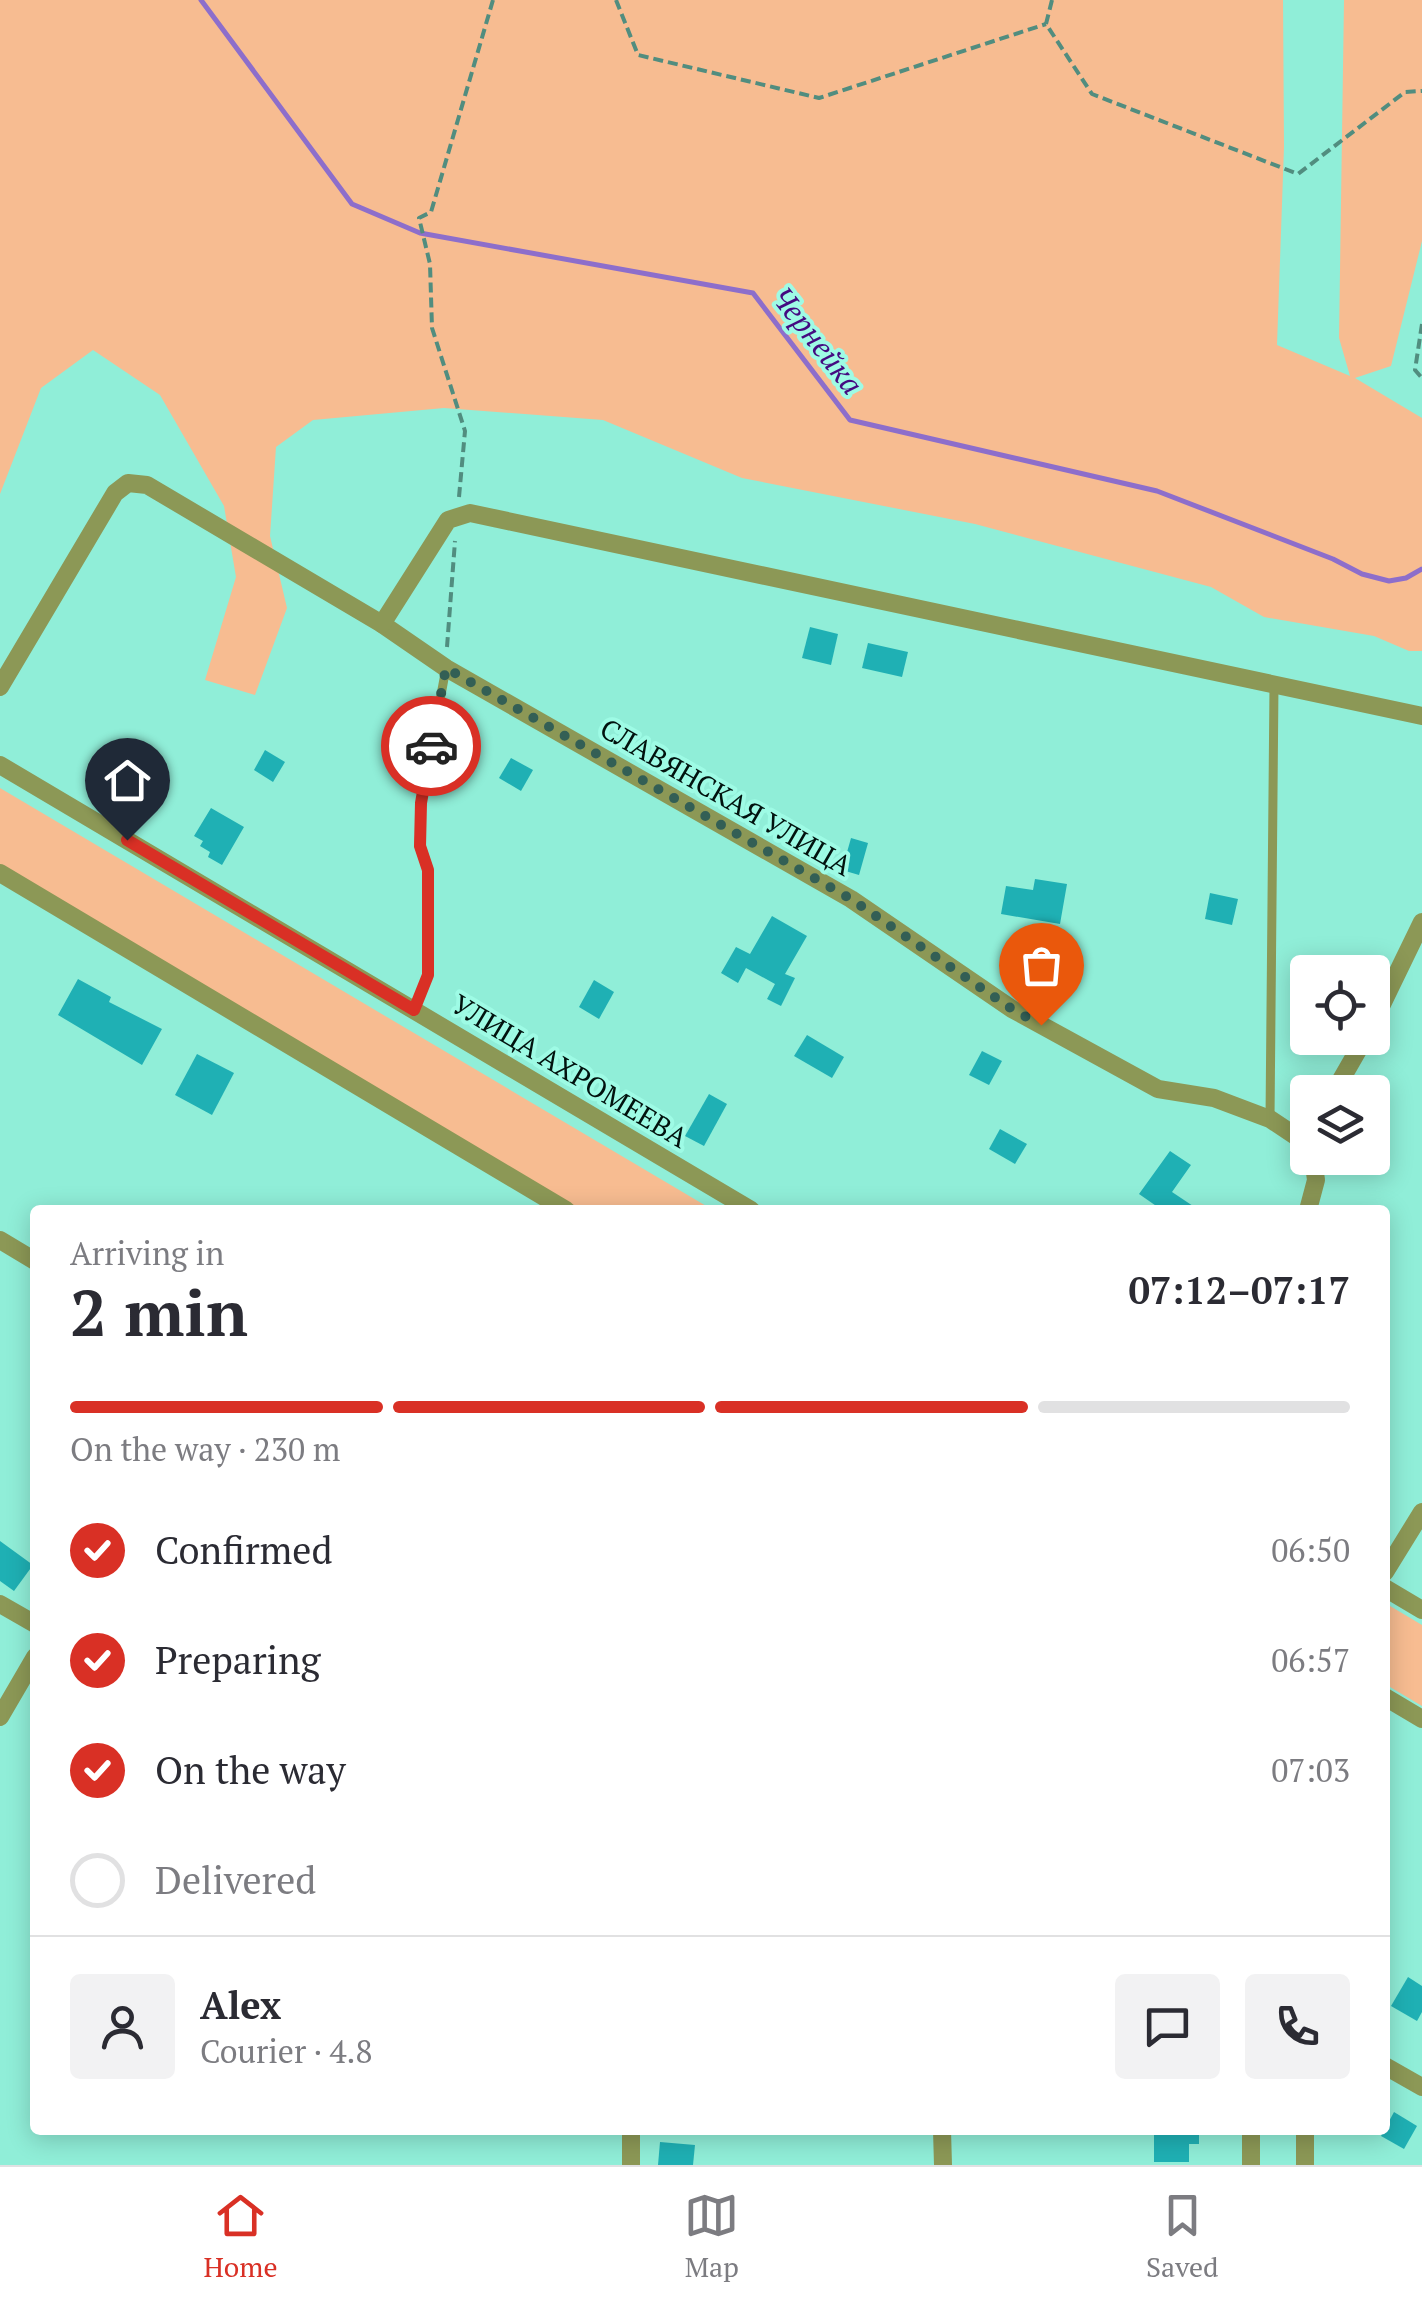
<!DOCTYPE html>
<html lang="en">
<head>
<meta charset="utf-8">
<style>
  :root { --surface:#fff; --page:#f2f2f3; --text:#2b2b33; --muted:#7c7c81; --line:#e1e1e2; --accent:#d93025 }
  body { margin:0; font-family:"PT Serif",serif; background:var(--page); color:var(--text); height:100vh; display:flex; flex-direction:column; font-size:38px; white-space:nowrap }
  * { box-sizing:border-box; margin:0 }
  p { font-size:32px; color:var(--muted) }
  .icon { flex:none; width:55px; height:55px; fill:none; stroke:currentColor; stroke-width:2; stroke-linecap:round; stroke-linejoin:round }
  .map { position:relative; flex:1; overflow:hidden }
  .details { position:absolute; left:30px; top:1205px; width:1360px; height:930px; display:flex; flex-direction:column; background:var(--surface); border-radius:10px; box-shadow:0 5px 25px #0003 }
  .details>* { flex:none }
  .fabs { position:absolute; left:1290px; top:955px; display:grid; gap:20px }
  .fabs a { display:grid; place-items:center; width:100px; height:100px; border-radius:10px; background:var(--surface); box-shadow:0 5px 25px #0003; font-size:50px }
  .pin { position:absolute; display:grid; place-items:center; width:85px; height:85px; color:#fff; margin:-102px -42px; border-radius:50% 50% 50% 0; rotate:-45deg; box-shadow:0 0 10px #0007 }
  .pin .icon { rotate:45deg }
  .courier { position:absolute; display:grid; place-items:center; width:100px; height:100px; margin:-50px; border:8px solid #d93025; border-radius:50%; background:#fff; color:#222; box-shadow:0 2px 12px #0007 }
  .overview em { font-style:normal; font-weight:800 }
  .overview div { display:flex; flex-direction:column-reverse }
  .overview { display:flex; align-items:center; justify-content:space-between; height:170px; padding:0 40px }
  h1 { font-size:65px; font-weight:800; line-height:75px }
  .bar { display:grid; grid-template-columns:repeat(4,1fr); gap:15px 10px; align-content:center; height:120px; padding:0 40px }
  .bar i { height:12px; border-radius:8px; background:var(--line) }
  .bar .on { background:var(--accent) }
  .bar p { grid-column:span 4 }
  .line { display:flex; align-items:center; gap:25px; padding:0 40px; border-top:2px solid var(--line) }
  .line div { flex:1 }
  .round { display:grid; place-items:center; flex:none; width:105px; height:105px; border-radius:10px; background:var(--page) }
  ol { padding:0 40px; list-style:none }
  li { display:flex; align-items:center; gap:30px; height:110px }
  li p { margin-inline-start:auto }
  li .icon { padding:10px; border-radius:50%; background:var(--accent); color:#fff; stroke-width:4 }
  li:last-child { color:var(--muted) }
  li i { width:55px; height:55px; border:5px solid var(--line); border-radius:50% }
  .tab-bar { display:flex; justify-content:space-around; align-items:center; height:140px; border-top:2px solid var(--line); background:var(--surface); font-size:28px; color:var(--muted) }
  .tab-bar a { display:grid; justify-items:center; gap:5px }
  .tab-bar .on { color:var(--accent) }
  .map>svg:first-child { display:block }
  .green { fill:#f7bc91 }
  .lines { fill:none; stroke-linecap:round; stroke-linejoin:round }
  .stream { stroke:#8d6ecb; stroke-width:5 }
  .building { fill:#1fb0b4 }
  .path { stroke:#518d7f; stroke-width:4; stroke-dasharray:10 5; stroke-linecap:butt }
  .lane { stroke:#8c9856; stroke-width:9 }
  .street { stroke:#8c9856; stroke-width:18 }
  .done { stroke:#335f55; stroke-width:10; stroke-dasharray:0 18 }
  .route { stroke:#d93025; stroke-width:12 }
  .labels { text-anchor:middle; stroke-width:8; stroke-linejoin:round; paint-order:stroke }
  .street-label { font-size:28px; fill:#01120e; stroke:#9efbe5 }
  .water-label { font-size:30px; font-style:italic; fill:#440a80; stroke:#9efbe5 }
</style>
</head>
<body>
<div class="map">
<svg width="1422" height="2165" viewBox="0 0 1422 2165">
  <rect width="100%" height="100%" fill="#90eed8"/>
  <!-- green -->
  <g class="green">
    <polygon points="0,0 1283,0 1284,147 1277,345 1350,376 1339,338 1344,0 1422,0 1422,241 1391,366 1355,378 1422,418 1422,651 1409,651 1374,636 1264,617 1211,587 975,524 742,478 603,420 444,408 313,420 276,447 270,536 287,608 255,695 205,680 236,577 224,506 160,395 93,350 41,388 0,494"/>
    <polygon points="0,788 713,1210 564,1210 0,870"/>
    <polygon points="1385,1603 1422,1625 1422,1706 1385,1684"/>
  </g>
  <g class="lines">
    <!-- stream -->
    <polyline class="stream" points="201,0 352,204 420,233 753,293 850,420 1157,491 1333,559 1362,574 1389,581 1406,578 1422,569"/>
  </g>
  <!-- building -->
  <g class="building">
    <polygon points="810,627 838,634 831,665 802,658"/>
    <polygon points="868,643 908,652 902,677 862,668"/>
    <polygon points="265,750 285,762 273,782 254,770"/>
    <polygon points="511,758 533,770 521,791 499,778"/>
    <polygon points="211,808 244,827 222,865 208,857 210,852 200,846 203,841 194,836"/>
    <polygon points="851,838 868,843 859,875 842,870"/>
    <polygon points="1035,879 1067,884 1060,924 1001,914 1006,886 1033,890"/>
    <polygon points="1210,893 1238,899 1232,925 1205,919"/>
    <polygon points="772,916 807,936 785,974 795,978 781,1006 767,999 775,984 746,968 738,983 721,973 736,947 750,954"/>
    <polygon points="78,979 111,997 109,1002 162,1029 142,1065 58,1015"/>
    <polygon points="594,980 614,992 599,1019 579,1007"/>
    <polygon points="807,1035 844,1057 832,1078 794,1056"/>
    <polygon points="982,1051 1002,1061 989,1085 969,1075"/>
    <polygon points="197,1054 234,1073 212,1115 175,1095"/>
    <polygon points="709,1094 727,1104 704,1146 685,1136"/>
    <polygon points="1000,1129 1027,1144 1015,1164 989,1149"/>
    <polygon points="1170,1151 1191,1165 1172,1192 1199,1210 1162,1210 1139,1194"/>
    <polygon points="0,1541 33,1565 14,1591 0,1581"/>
    <polygon points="1408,1977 1422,1986 1422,2012 1417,2021 1391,2006"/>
    <polygon points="1394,2112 1417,2126 1404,2149 1381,2136"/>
    <polygon points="1154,2130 1199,2130 1199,2144 1189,2144 1189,2162 1154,2162"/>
    <polygon points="660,2142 695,2145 693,2165 658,2165"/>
  </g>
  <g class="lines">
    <!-- path -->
    <g class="path">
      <polyline points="616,0 638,55 819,98 1046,24"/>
      <polyline points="1052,0 1046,24 1092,94 1298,174 1405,92 1422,91"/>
      <polyline points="1422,324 1415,370 1422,378"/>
      <polyline points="459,497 465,431 432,328 430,264 419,218 431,212 493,0"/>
      <polyline points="447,647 455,541"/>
    </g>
    <!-- lane -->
    <g class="lane">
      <polyline points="414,1009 428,975 428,870 419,846 421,803 446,668"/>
      <polyline points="1270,1119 1274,685"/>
    </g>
    <!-- street -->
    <g class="street">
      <polyline points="382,624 446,668 851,899 1012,1009 1158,1089 1214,1098 1270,1119 1300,1139 1308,1148"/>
      <polyline points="0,687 115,493 128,483 147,485 382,624 448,520 470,513 1422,716"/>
      <polyline points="0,765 751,1210"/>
      <polyline points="0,873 566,1210"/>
      <polyline points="1372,1025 1422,922"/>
      <polyline points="1334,1092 1365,1038"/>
      <polyline points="1308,1210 1316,1180 1313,1158"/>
      <polyline points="0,1240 35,1261"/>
      <polyline points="1385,1572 1422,1512"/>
      <polyline points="1385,1588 1422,1610"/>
      <polyline points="0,1604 35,1624"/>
      <polyline points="1385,1697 1422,1719"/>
      <polyline points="0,1717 35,1657"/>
      <polyline points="1385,2066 1422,2087"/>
      <polyline points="942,2130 943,2165"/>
      <polyline points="631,2165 631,2130"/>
      <polyline points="1251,2165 1251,2130"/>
      <polyline points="1305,2165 1305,2130"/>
    </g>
  </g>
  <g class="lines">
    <!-- done -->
    <polyline class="done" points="431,746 446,668 851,899 1012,1009 1041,1025"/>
    <!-- route -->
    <polyline class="route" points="127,840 414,1010 428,975 428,870 420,846 421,803 431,746"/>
  </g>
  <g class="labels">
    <!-- street labels -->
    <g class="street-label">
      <text transform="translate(726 797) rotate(30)" y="10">СЛАВЯНСКАЯ УЛИЦА</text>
      <text transform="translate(570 1071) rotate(31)" y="10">УЛИЦА АХРОМЕЕВА</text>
    </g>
    <!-- water labels -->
    <g class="water-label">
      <text transform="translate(817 341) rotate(52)" y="10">Чернейка</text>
    </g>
  </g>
</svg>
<div class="fabs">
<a><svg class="icon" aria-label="locate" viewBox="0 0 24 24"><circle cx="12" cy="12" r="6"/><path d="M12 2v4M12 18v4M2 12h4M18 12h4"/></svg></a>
<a><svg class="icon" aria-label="layers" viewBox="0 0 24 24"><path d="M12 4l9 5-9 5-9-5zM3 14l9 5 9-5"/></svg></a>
</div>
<div class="pin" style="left:1041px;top:1025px;background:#ea580c"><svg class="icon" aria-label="bag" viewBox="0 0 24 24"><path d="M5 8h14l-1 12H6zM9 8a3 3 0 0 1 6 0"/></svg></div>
<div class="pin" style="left:127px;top:840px;background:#1f2937"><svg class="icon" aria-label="home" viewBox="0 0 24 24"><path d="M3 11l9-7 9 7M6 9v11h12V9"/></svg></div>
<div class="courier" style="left:431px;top:746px"><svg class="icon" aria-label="car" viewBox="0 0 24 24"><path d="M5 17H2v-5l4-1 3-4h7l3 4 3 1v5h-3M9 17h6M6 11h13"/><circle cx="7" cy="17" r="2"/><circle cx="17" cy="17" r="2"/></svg></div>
<section class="details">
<div class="overview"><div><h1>2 min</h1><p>Arriving in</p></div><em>07:12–07:17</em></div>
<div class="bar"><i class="on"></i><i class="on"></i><i class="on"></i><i></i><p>On the way · 230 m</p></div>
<ol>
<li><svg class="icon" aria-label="check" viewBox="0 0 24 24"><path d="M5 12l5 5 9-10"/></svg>Confirmed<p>06:50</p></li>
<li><svg class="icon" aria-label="check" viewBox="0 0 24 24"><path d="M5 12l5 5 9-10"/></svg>Preparing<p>06:57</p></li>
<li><svg class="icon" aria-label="check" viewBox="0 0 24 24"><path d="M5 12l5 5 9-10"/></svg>On the way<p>07:03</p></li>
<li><i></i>Delivered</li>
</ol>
<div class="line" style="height:180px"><a class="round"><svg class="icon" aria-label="person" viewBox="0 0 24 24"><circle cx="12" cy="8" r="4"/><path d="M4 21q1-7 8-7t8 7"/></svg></a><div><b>Alex</b><p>Courier · 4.8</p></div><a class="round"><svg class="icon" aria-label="chat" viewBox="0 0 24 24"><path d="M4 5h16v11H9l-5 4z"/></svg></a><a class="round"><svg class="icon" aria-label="phone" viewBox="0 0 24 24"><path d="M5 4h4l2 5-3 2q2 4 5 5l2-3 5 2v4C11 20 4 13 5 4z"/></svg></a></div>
</section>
</div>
<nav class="tab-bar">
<a class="on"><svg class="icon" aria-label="home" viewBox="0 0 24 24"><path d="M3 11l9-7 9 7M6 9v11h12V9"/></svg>Home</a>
<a><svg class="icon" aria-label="map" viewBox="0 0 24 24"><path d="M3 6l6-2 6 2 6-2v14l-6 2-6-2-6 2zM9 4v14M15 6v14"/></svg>Map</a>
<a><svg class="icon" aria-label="saved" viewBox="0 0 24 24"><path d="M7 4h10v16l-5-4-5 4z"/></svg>Saved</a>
</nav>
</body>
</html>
